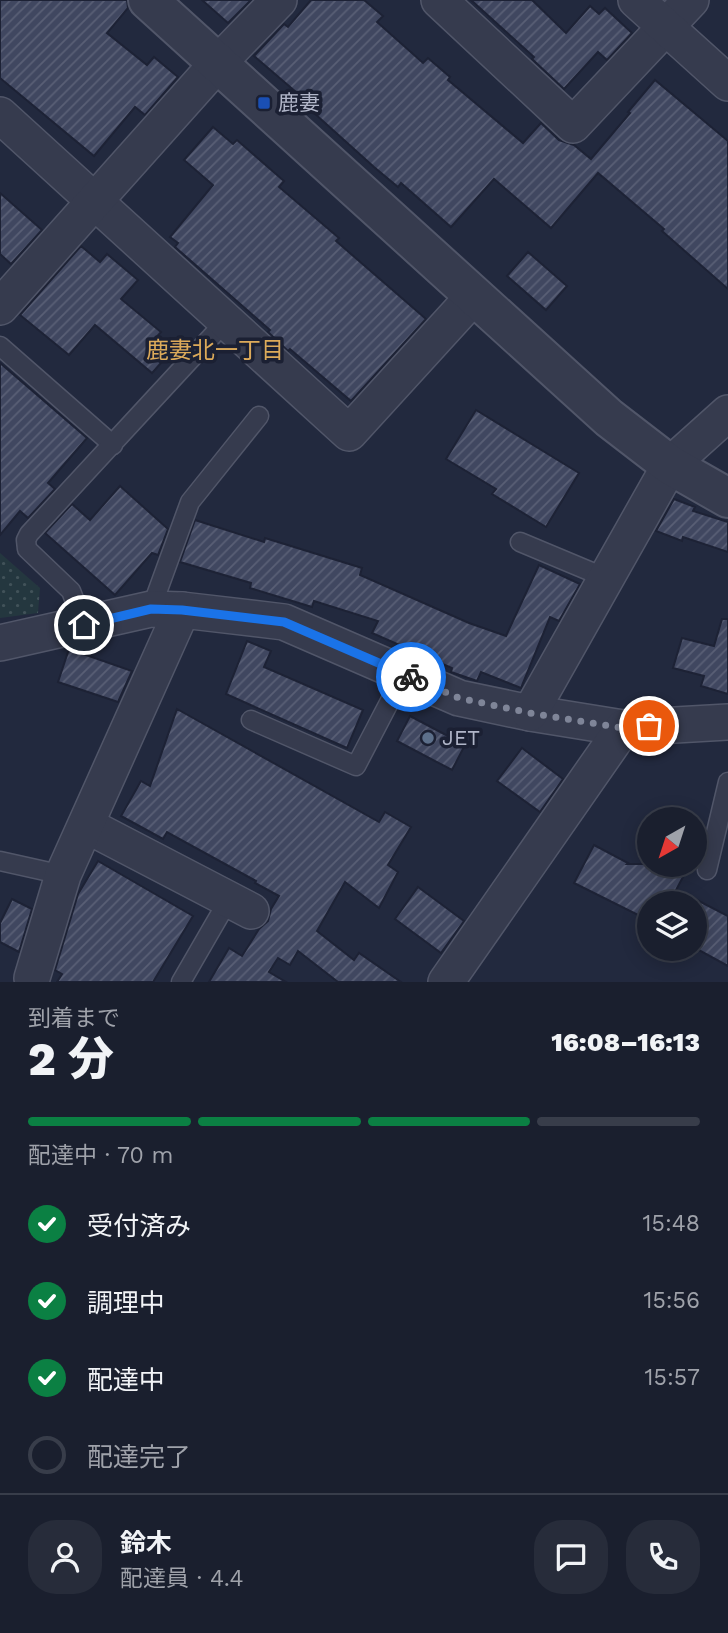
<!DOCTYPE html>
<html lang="ja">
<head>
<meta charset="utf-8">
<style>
  :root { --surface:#1a1f2e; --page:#272c3a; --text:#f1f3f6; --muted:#9fa2aa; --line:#383d4a; --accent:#0b8043 }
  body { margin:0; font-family:"Work Sans","Noto Sans JP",sans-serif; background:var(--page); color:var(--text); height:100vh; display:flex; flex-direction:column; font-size:26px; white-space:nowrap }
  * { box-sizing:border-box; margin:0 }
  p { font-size:23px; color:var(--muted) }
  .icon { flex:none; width:38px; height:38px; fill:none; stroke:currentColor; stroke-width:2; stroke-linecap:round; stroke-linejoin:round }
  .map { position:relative; height:982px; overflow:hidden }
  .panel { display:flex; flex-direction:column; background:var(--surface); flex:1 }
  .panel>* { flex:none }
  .needle { width:46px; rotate:219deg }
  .fabs { position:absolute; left:637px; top:807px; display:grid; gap:14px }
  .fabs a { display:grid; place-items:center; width:70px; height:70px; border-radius:50%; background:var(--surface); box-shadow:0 4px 18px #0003,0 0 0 2px var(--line); font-size:35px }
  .pin { position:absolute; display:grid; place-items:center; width:60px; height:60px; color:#fff; margin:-30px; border:4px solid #fff; border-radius:50%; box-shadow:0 2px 7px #0007 }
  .courier { position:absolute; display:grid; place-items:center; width:70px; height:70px; margin:-35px; border:5px solid #1a73e8; border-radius:50%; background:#fff; color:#222; box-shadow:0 2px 9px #0007 }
  .headline em { font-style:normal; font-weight:800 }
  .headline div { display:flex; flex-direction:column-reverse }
  .headline { display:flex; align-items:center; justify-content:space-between; height:119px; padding:0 28px }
  h1 { font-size:46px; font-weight:800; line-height:52px }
  .bar { display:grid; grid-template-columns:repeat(4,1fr); gap:10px 7px; align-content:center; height:84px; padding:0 28px }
  .bar i { height:9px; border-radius:5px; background:var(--line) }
  .bar .selected { background:var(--accent) }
  .bar p { grid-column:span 4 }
  .line { display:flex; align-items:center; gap:18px; padding:0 28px; border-top:2px solid var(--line) }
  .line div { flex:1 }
  .round { display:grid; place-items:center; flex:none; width:74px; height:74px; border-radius:28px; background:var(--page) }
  ol { padding:0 28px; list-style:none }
  li { display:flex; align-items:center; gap:21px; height:77px }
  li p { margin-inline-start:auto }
  li .icon { padding:7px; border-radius:50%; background:var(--accent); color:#fff; stroke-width:4 }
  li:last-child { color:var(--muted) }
  li i { width:38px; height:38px; border:4px solid var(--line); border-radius:50% }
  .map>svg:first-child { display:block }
  .park { fill:url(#park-dots) }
  .building { fill:url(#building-hatch); stroke:#1d2235; stroke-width:2 }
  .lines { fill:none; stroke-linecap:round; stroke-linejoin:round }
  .service-casing { stroke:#515669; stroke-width:21 }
  .minor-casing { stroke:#515669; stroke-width:38 }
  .tertiary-casing { stroke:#515669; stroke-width:42 }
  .service { stroke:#363b4e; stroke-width:18 }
  .minor { stroke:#363b4e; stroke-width:35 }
  .tertiary { stroke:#363b4e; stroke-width:38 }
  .done { stroke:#7f8598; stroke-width:7; stroke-dasharray:0 12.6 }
  .route { stroke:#1a73e8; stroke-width:9 }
  .transit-dot { fill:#1a4fb4; stroke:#1b2033; stroke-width:2.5 }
  .service-dot { fill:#5c6f8a; stroke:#1b2033; stroke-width:2.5 }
  .labels { text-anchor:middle; stroke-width:7; stroke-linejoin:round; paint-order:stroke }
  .poi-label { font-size:21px; fill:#b1b6c9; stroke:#1b2033; text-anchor:start }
  .neighbourhood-label { font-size:23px; fill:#dcaa5a; stroke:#1b2033 }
</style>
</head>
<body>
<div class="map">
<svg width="728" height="982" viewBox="0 0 728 982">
  <defs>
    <pattern id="park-dots" width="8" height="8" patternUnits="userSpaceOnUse" patternTransform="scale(1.75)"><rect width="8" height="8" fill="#24373f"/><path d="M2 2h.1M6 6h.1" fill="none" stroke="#415259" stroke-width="1.8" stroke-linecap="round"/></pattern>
    <pattern id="building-hatch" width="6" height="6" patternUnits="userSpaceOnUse" patternTransform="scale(1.75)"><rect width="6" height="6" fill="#404760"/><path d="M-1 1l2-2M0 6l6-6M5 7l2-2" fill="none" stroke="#595f75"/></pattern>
  </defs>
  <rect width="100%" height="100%" fill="#22293e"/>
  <!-- park -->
  <polygon class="park" points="0,553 40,588 38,613 0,618"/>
  <!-- building -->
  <g class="building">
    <polygon points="0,0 127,0 128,8 107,33 147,65 154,57 178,77 145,115 135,107 94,156 0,78"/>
    <polygon points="202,0 251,0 228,23"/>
    <polygon points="311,0 364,0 383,16 377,22 423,63 428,58 450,77 448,80 523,143 541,123 559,140 574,145 591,159 630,113 628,112 655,80 728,141 728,289 662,231 664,229 598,173 551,228 494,179 451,227 401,183 398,187 374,167 314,113 317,110 254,56 284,24 288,27"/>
    <polygon points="471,0 532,0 566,33 590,6 599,14 605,8 632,33 607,60 598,52 564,89 532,59 534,57"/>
    <polygon points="213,127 233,144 237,140 284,181 279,187 339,238 336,241 426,319 351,401 290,349 288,351 268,332 270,330 175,247 178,243 170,237 213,185 184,160"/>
    <polygon points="0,193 42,230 11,264 0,254"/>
    <polygon points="81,246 100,262 107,254 138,280 121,299 161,332 153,341 169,354 152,373 95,325 69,355 20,315"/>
    <polygon points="528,252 567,286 546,310 507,276"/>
    <polygon points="0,363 87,438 48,483 55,489 28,518 20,511 0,535"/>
    <polygon points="476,410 579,473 546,527 492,494 496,489 446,459"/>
    <polygon points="120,486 168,529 158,555 152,553 115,595 45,533 72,504 90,520"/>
    <polygon points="674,499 695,507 693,511 728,522 728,552 683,537 682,541 656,531"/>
    <polygon points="195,520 264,542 265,538 362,568 360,575 469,623 506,636 539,565 580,584 559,621 550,617 521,688 481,672 477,681 451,672 452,668 372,633 378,621 314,601 312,607 250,588 251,583 180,562"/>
    <polygon points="722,619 728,619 728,694 701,686 704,676 673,668 682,638 714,646"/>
    <polygon points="247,641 271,651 264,667 363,710 347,748 226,694"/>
    <polygon points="69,649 132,671 118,702 58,682"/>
    <polygon points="177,709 379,822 385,812 411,827 388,865 398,872 379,908 345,882 317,931 354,960 359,953 401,982 338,982 298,951 290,965 278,958 269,972 286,982 209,982 229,948 242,956 259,929 268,921 271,909 279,896 255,883 256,881 167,832 163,839 121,816 141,781 150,786"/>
    <polygon points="410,716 465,745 452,770 397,741"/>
    <polygon points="522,748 563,779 540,812 497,781"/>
    <polygon points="594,845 628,863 627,864 690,864 669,903 647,903 640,916 574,883"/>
    <polygon points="98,861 193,916 153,982 57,982 62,974 55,970 78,894"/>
    <polygon points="418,887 464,921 441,953 395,919"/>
    <polygon points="12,899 32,909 19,952 0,942 0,923"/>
    <polygon points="695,899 728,916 728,966 695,948"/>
  </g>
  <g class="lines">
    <!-- service casing -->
    <g class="service-casing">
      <g id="service">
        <polyline points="0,346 113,445"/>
        <polyline points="520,542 606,578"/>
        <polyline points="151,609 190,502 259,416"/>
        <polyline points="84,625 71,591 27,549 26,540 29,534 226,321"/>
        <polyline points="251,720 356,766 404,674"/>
        <polyline points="0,861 63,875"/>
        <polyline points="707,870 728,782"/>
        <polyline points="181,982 229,899"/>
      </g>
    </g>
    <!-- minor casing -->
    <g class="minor-casing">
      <g id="minor">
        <polyline points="439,0 573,125 691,0"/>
        <polyline points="636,0 728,83"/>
        <polyline points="0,115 349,433 474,296"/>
        <polyline points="0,307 218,63 279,0"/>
        <polyline points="0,643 151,609 182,610 284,622 459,698 530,713 623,728 728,722"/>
        <polyline points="530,713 670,465 728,413"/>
        <polyline points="86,825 251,911"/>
        <polyline points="32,978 63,875 182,610"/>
        <polyline points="446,982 623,728"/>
      </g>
    </g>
    <!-- tertiary casing -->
    <g class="tertiary-casing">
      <polyline id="tertiary" points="148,0 609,418 670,465 728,498"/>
    </g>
    <!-- service -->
    <use href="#service" class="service"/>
    <!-- minor -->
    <use href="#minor" class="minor"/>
    <!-- tertiary -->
    <use href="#tertiary" class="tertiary"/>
  </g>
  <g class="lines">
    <!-- done -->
    <polyline class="done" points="411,677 459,698 530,713 623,728 649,726"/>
    <!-- route -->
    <polyline class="route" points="84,625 151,609 182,610 284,622 411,677"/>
  </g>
  <!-- markers -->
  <rect class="transit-dot" x="257" y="96" width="14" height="14" rx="3.5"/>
  <circle class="service-dot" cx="428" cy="738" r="7"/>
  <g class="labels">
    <!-- poi labels -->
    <g class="poi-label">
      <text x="278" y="110">鹿妻</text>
      <text x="442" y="745">JET</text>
    </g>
    <!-- neighbourhood labels -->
    <g class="neighbourhood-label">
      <text x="215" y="358">鹿妻北一丁目</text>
    </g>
  </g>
</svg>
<div class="fabs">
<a><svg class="needle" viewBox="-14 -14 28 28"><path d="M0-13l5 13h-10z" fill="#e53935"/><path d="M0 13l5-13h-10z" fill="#9fa2aa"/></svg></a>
<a><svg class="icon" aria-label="layers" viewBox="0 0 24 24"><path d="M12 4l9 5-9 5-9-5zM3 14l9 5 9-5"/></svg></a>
</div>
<div class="pin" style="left:649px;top:726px;background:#ea580c"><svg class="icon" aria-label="bag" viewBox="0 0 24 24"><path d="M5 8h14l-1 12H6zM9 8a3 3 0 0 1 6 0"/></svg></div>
<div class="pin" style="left:84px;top:625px;background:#1f2937"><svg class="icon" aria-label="home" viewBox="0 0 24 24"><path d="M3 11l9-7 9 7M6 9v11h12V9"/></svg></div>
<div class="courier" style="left:411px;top:677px"><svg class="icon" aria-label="bike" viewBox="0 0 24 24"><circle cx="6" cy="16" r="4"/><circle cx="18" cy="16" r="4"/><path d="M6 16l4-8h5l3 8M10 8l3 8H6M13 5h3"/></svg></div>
</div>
<section class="panel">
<div class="headline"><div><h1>2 分</h1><p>到着まで</p></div><em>16:08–16:13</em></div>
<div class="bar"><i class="selected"></i><i class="selected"></i><i class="selected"></i><i></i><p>配達中 · 70 m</p></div>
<ol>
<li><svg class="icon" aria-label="check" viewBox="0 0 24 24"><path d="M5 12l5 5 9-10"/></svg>受付済み<p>15:48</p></li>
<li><svg class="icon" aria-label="check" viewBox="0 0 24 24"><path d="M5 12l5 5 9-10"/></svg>調理中<p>15:56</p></li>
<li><svg class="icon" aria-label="check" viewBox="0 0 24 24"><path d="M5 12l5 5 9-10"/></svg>配達中<p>15:57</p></li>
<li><i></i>配達完了</li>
</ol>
<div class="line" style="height:126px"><a class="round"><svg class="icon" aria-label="person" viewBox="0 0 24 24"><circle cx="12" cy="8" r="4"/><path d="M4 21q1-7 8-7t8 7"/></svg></a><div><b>鈴木</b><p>配達員 · 4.4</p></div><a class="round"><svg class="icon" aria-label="chat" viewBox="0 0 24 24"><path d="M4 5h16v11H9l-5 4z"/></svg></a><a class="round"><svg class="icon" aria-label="phone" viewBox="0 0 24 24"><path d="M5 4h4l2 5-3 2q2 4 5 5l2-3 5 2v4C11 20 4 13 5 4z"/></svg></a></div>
</section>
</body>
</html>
